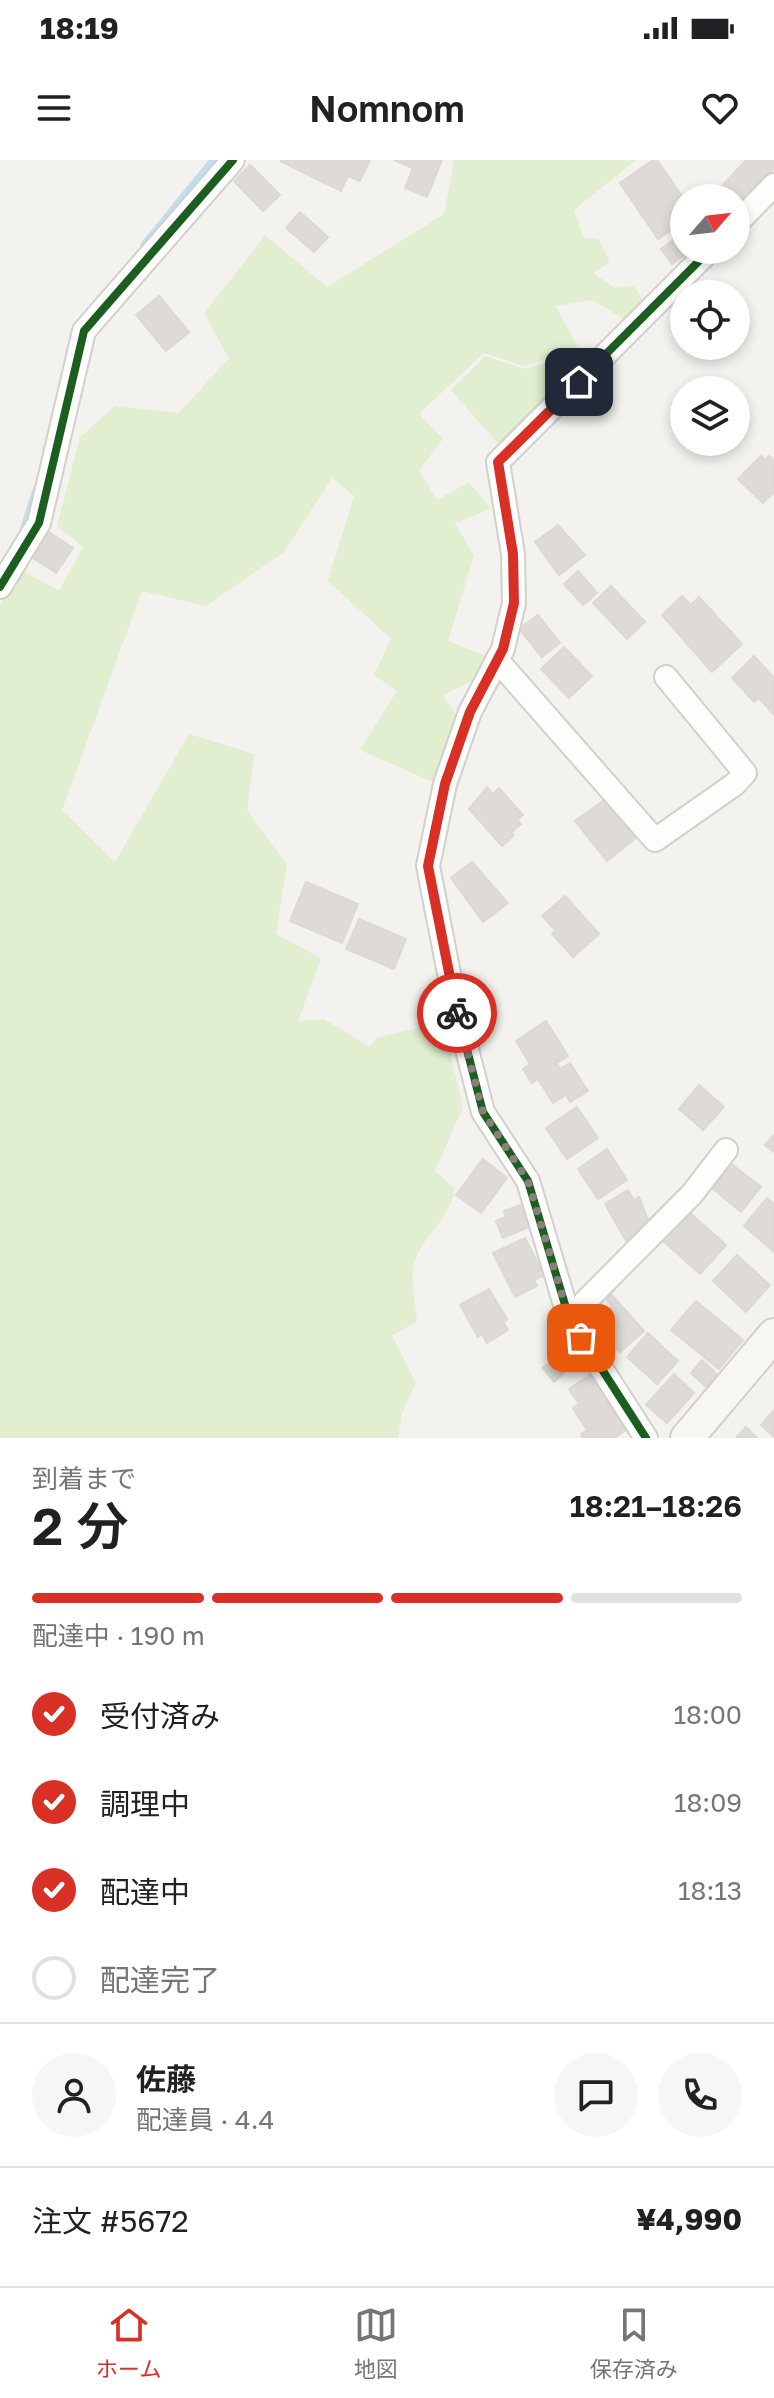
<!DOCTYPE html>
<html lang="ja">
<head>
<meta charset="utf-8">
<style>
  :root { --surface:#fff; --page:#f6f6f6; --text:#202124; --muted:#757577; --line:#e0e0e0; --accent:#d93025 }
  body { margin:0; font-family:"Golos Text","Noto Sans JP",sans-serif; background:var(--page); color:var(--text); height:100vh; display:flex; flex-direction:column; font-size:30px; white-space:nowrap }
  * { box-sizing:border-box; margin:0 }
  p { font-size:26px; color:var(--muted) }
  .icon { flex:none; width:44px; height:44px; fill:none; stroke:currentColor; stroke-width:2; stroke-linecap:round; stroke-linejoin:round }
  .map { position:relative; height:1278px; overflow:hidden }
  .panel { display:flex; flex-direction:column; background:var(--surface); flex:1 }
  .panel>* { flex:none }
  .needle { width:52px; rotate:62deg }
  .buttons { position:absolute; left:670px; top:24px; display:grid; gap:16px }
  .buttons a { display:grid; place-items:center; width:80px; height:80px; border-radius:50%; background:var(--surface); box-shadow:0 4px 12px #0003; font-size:40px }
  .pin { position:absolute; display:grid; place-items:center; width:68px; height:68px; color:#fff; margin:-34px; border-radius:16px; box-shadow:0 4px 12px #0006 }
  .courier { position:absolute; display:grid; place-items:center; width:80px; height:80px; margin:-40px; border:6px solid #d93025; border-radius:50%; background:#fff; color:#222; box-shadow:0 2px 10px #0007 }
  .head em { font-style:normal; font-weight:600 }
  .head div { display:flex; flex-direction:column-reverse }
  .head { display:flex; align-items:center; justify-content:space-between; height:136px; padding:0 32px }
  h1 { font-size:52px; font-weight:600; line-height:60px }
  .bar { display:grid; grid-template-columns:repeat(4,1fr); gap:12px 8px; align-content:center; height:96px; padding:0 32px }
  .bar i { height:10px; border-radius:6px; background:var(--line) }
  .bar .on { background:var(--accent) }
  .bar p { grid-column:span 4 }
  .line { display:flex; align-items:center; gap:20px; padding:0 32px; border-top:2px solid var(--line) }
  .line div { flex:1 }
  .round { display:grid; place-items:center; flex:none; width:84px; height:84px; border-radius:42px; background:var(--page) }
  ol { padding:0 32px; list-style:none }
  li { display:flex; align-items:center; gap:24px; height:88px }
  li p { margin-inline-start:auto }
  li .icon { padding:8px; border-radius:50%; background:var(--accent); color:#fff; stroke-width:4 }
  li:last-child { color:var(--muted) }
  li i { width:44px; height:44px; border:4px solid var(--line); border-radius:50% }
  .status { display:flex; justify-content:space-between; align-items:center; height:56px; padding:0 40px; background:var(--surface); direction:ltr }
  .status svg { height:22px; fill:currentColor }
  header { display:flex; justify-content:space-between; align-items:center; height:104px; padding:0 32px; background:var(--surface); font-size:36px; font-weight:600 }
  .tabs { display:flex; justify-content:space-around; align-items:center; height:112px; border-top:2px solid var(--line); background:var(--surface); font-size:22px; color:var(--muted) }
  .tabs a { display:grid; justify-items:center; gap:4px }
  .tabs .on { color:var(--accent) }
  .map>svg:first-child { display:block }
  .green { fill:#e1eecf }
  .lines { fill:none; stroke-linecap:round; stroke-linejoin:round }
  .stream { stroke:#c0ddf1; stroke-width:7 }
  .building { fill:#dedbd6; stroke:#dcd9d4; stroke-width:2 }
  .street-casing { stroke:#d2d0cb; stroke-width:26 }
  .secondary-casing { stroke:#d3cfc5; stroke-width:36 }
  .street { stroke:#fdfdfc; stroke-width:22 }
  .secondary { stroke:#f7f6f1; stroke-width:32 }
  .cycleway-casing { stroke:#fff; stroke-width:13 }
  .cycleway { stroke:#1b5e20; stroke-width:8 }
  .done { stroke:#868178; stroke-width:8; stroke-dasharray:0 14.4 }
  .route { stroke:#d93025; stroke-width:10 }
</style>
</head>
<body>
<div class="status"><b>18:19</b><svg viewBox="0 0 49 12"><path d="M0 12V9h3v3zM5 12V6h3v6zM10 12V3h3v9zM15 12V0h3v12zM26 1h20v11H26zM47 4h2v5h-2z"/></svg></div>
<header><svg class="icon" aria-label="menu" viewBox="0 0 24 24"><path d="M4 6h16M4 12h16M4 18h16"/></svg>Nomnom<svg class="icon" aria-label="heart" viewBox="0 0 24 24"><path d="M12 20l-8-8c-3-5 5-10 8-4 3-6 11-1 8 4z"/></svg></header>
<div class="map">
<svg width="774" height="1278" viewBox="0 0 774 1278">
  <rect width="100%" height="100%" fill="#f4f2ee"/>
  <!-- green -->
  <g class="green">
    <path d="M454,0H636L574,50L584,78L598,79L610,102L593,113L615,128L634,126L646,145L631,163L592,140L555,146L579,189L524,206L484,193L419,254L443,279L419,310L437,340L469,322L491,349L455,363L474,396L448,481L489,497L480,517L443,535L458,558L433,622L360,590L397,531L374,515L391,479L328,421L354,336L332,318L284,392L206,446L142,431L62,650L115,702L189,574L254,594L247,650L287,704L276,774L321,798L298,861L324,859L370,887L376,878L424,866L423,836L434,826L463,947L435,1011L454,1028C454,1057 420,1076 414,1105C410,1122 416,1145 417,1162L392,1175L416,1223L402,1253L398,1278H0V444L23,411L59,431L83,387L57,366L80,277L115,246L179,253L229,198L204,154L265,75L327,127L444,54Z"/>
    <polygon points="580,192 587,199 502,288 451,230 485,196 525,209"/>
  </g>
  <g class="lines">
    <!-- stream -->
    <g class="stream">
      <polyline points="144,85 213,0"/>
      <polyline points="23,371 36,330"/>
    </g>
  </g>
  <!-- building -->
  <g class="building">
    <polygon points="370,0 360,21 348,16 341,31 280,1"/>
    <polygon points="394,0 442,0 427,37 405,28 413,8"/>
    <polygon points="653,0 657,0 684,39 684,61 658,79 620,23"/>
    <polygon points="746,0 774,0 774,8 736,48 736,38 725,38 729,34 721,27"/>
    <polygon points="250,5 280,35 263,51 234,21"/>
    <polygon points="300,52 328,77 314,92 286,68"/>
    <polygon points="684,72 684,90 691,90 672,104 661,89"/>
    <polygon points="159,136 189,172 166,191 136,155"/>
    <polygon points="761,296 765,300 769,296 774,301 774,332 763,343 738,319"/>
    <polygon points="558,365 585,395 559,415 535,382"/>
    <polygon points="49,372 73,388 56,413 33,398"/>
    <polygon points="578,411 597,433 583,445 564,424"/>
    <polygon points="611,426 645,462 627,479 593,443"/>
    <polygon points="682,436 691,445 699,437 742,484 712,512 662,455"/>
    <polygon points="538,455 560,483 542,497 519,469"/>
    <polygon points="564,487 592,516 569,538 541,509"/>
    <polygon points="754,496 774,518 774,555 759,538 754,542 732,518"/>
    <polygon points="487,627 493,634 499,628 523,655 517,660 521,664 511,673 514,675 502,686 469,649"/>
    <polygon points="604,640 636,678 607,701 575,661"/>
    <polygon points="472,702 508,743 483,762 451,718"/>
    <polygon points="306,722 358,744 342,783 290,761"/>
    <polygon points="565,736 599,774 573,797 552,774 555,770 542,756"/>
    <polygon points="359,759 406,779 394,809 346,789"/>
    <polygon points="546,861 568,896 557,903 560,909 570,903 588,931 570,942 566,935 553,943 538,919 532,923 523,909 530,904 516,881"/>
    <polygon points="699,925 724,947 703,970 679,949"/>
    <polygon points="577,947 598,978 567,999 546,968"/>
    <polygon points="774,975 774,992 765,985"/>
    <polygon points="607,989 627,1020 598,1039 578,1009"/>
    <polygon points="483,999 507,1018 481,1053 456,1035"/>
    <polygon points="730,1003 761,1027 741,1052 711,1027"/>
    <polygon points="628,1030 634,1040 639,1037 651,1067 626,1081 605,1044"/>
    <polygon points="767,1038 774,1044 774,1092 744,1066"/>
    <polygon points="520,1045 529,1067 503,1078 496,1061 506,1057 504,1051"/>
    <polygon points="688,1051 726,1085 700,1114 662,1080"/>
    <polygon points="525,1078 544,1115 534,1120 537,1126 515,1137 493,1093"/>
    <polygon points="737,1095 770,1125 746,1152 713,1121"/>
    <polygon points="489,1129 507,1159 503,1161 508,1170 487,1183 482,1174 478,1177 460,1145"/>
    <polygon points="611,1134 644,1171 620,1192 594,1162 612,1146 606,1139"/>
    <polygon points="696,1141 743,1180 719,1209 671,1170"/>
    <polygon points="648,1173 678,1201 657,1224 627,1197"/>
    <polygon points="553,1200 564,1213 554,1222 543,1208"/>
    <polygon points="702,1200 717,1214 706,1227 691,1213"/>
    <polygon points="674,1214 694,1233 667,1263 646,1245"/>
    <polygon points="590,1215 626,1270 614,1278 583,1278 581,1274 587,1270 573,1248 579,1244 569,1229"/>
    <polygon points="774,1250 774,1277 761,1265"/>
    <polygon points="746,1267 757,1278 736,1278"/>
  </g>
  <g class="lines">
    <!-- street casing -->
    <g class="street-casing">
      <g id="street">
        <polyline points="736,64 774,25"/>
        <polyline points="0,427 39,363 84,171 233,0"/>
        <polyline points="497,500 655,680 735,624 745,613 666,517"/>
        <polyline points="569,1158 692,1034 726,990"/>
        <polyline points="646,1278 569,1158 528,1021 483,952 454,839 428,706 445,624 470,552 503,489 514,443 513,394 498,302 710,90"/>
      </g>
    </g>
    <!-- secondary casing -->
    <g class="secondary-casing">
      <polyline id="secondary" points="687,1278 774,1175"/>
    </g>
    <!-- street -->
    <use href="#street" class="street"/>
    <!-- secondary -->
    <use href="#secondary" class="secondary"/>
    <!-- cycleway casing -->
    <g class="cycleway-casing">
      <g id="cycleway">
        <polyline points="0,427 39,363 84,171 233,0"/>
        <polyline points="646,1278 569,1158 528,1021 483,952 454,839 428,706 445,624 470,552 503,489 514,443 513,394 498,302 710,90"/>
      </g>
    </g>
    <!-- cycleway -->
    <use href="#cycleway" class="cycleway"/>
  </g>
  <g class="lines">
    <!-- done -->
    <polyline class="done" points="457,853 483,952 528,1021 569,1158 581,1178"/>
    <!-- route -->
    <polyline class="route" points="457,853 428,706 445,624 470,552 503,489 514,443 513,394 498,302 579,222"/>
  </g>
</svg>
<div class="buttons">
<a><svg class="needle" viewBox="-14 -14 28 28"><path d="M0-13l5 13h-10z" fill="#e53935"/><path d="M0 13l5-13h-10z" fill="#757577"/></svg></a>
<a><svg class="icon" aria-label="locate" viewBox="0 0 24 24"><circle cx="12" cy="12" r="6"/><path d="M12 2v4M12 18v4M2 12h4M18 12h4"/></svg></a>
<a><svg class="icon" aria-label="layers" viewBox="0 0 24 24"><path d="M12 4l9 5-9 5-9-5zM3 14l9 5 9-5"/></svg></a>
</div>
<div class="pin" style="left:581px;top:1178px;background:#ea580c"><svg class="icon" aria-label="bag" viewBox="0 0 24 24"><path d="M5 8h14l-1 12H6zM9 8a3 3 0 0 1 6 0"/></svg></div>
<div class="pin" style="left:579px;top:222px;background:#1f2937"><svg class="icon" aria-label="home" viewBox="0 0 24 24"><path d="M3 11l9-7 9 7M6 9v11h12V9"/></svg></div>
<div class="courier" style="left:457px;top:853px"><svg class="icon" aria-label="bike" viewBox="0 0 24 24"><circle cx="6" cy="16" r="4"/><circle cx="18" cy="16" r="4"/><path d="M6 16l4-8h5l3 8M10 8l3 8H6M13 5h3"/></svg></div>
</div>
<section class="panel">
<div class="head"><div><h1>2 分</h1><p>到着まで</p></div><em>18:21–18:26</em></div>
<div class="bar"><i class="on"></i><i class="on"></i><i class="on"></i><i></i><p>配達中 · 190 m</p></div>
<ol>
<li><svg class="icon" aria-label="check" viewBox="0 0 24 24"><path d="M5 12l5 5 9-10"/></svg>受付済み<p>18:00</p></li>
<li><svg class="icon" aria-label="check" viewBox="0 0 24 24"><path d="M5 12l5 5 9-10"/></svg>調理中<p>18:09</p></li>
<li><svg class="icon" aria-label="check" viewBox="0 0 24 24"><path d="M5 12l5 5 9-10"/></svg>配達中<p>18:13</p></li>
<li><i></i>配達完了</li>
</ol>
<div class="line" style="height:144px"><a class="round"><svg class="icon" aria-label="person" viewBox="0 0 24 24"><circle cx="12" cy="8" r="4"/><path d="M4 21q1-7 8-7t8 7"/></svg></a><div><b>佐藤</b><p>配達員 · 4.4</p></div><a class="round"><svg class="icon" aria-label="chat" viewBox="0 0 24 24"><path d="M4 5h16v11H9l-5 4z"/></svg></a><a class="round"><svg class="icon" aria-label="phone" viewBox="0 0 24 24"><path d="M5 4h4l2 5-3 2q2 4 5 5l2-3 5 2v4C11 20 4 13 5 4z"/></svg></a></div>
<div class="line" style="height:104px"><div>注文 #5672</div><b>¥4,990</b></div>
</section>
<nav class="tabs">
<a class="on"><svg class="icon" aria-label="home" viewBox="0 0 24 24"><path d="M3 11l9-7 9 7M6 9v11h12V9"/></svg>ホーム</a>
<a><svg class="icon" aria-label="map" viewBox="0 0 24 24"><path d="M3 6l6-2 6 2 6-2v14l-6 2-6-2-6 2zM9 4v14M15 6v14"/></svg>地図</a>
<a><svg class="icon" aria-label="saved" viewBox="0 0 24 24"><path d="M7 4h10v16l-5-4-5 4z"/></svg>保存済み</a>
</nav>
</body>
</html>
